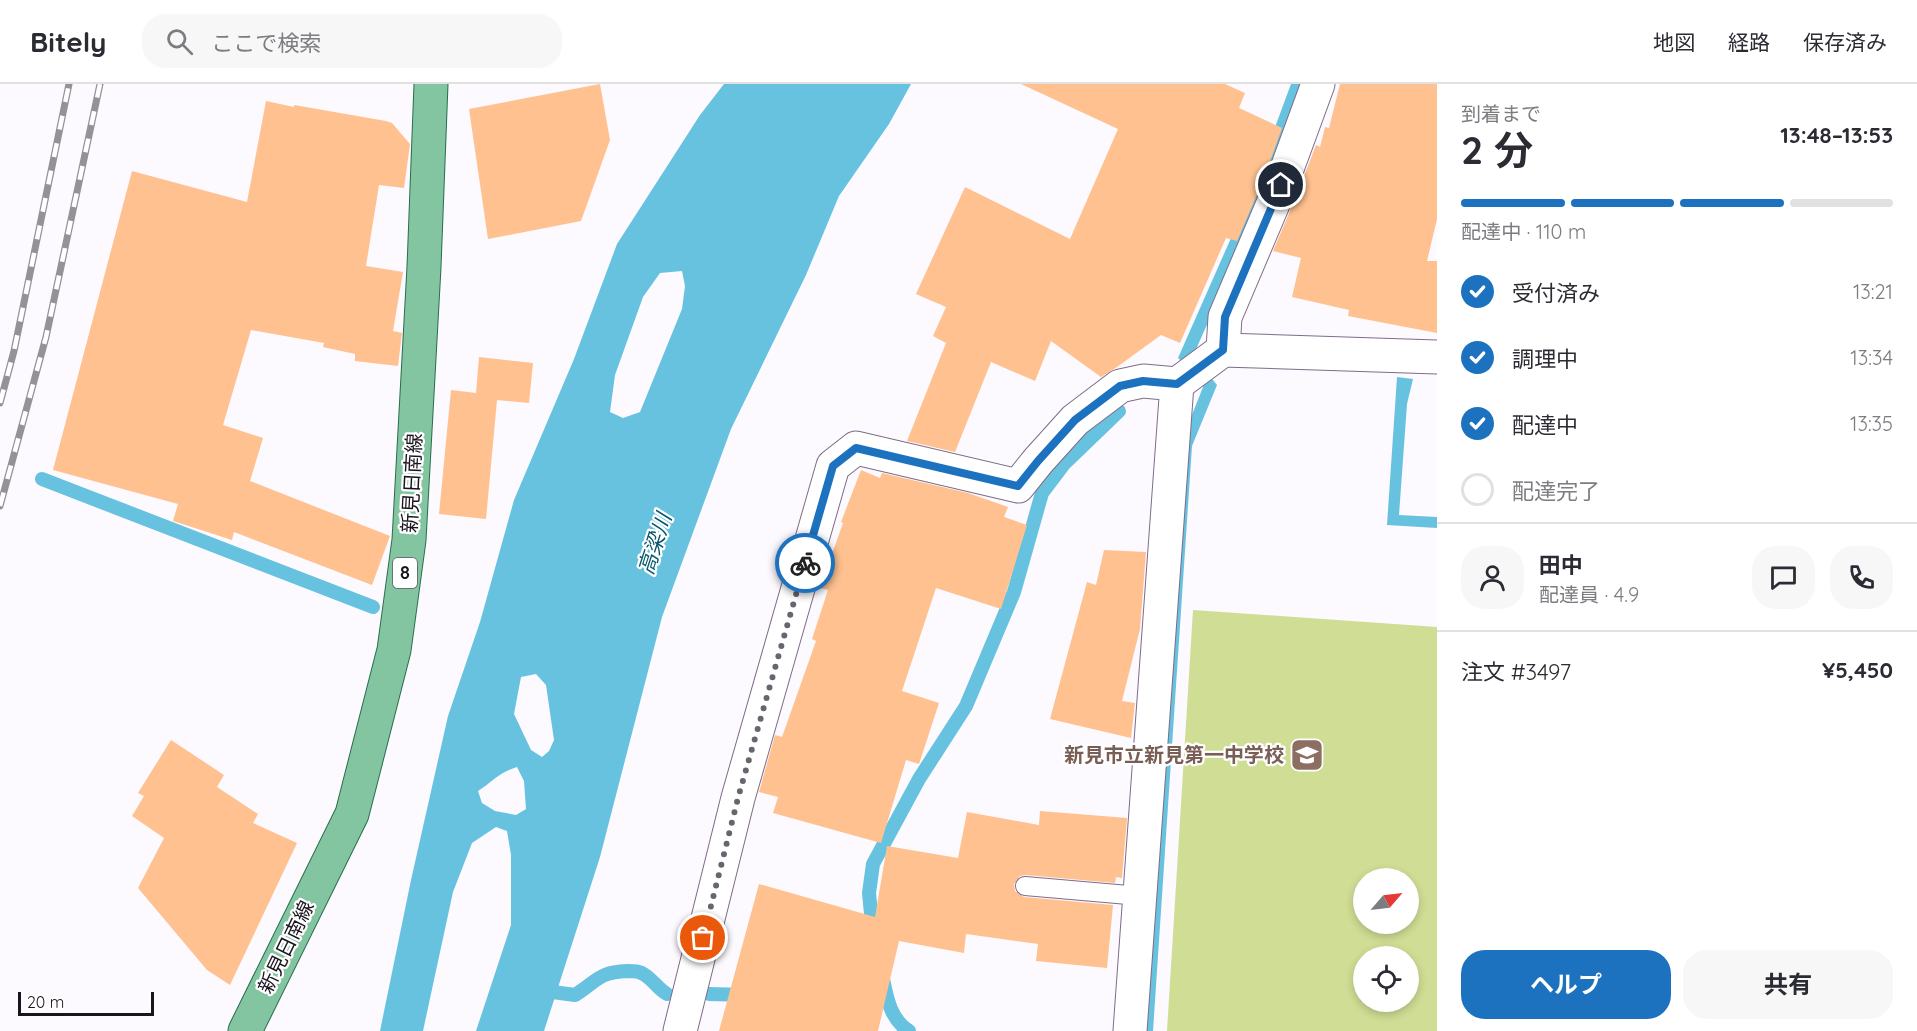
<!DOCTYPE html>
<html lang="ja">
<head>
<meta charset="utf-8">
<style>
  :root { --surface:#fff; --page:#f7f7f7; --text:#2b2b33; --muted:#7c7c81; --line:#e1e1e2; --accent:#1c72bf }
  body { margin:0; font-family:Quicksand,"Noto Sans JP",sans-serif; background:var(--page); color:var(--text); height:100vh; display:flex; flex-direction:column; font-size:22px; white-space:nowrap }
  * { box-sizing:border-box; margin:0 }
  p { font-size:20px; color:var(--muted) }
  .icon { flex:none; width:33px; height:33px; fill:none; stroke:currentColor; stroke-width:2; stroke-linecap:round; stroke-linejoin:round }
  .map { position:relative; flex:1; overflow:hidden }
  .details { display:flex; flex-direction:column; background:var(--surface); width:480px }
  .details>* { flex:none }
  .needle { width:39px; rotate:62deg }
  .buttons { position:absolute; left:1353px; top:784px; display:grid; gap:12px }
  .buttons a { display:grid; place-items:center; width:66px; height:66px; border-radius:50%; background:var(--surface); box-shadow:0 3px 9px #0003; font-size:30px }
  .scale { position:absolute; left:18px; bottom:15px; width:136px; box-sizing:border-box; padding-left:6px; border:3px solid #1a141e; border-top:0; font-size:16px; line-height:21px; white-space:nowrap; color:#1a141e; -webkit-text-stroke:4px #fff; paint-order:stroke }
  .pin { position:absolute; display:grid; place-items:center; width:51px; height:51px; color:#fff; margin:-26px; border:3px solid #fff; border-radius:50%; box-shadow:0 2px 6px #0007 }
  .courier { position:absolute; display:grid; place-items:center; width:60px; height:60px; margin:-30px; border:4px solid #1c72bf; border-radius:50%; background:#fff; color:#222; box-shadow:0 2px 8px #0007 }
  .summary em { font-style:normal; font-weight:700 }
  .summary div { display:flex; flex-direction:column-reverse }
  .summary { display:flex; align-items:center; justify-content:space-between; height:102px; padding:0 24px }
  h1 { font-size:39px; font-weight:700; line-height:45px }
  .bar { display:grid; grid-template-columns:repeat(4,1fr); gap:9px 6px; align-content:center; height:72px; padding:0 24px }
  .bar i { height:8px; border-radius:4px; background:var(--line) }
  .bar .on { background:var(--accent) }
  .bar p { grid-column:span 4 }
  .line { display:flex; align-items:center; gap:15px; padding:0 24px; border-top:2px solid var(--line) }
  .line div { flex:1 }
  .round { display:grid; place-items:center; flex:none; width:63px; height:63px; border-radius:24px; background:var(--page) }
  ol { padding:0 24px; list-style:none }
  li { display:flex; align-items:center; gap:18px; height:66px }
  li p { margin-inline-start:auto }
  li .icon { padding:6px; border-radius:50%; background:var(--accent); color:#fff; stroke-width:4 }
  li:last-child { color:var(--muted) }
  li i { width:33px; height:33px; border:3px solid var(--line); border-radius:50% }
  .cta { display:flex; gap:12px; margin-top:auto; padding:12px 24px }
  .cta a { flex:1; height:69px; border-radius:24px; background:var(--accent); color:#fff; font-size:24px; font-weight:700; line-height:69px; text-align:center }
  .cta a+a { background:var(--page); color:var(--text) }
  header { display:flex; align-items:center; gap:36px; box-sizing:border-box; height:84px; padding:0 30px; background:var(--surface); border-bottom:2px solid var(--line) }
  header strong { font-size:28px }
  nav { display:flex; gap:33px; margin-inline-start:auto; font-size:21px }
  .search { width:420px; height:54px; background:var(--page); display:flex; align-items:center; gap:15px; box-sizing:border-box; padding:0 21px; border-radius:24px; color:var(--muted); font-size:22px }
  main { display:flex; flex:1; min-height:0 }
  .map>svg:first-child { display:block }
  .green { fill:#d0dd94; fill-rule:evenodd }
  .water { fill:#67c2df; fill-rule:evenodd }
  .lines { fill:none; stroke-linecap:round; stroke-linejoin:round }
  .stream { stroke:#67c2df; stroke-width:14 }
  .building { fill:#ffc18f }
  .service-casing { stroke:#7e6c88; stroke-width:20 }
  .minor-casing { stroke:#7e6c88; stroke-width:35 }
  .primary-casing { stroke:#296e4b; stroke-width:35 }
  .service { stroke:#fff; stroke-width:18 }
  .minor { stroke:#fff; stroke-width:33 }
  .primary { stroke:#83c5a1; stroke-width:33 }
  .rail-casing { stroke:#959199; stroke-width:7 }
  .rail { stroke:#fff; stroke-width:4.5; stroke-dasharray:14; stroke-linecap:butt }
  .done { stroke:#69646d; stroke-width:6; stroke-dasharray:0 10.8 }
  .route { stroke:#1c72bf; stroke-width:8 }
  .labels { text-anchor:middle; stroke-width:4.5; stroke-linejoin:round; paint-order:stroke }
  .shield { fill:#fff; stroke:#5f5a62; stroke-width:1.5 }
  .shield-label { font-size:18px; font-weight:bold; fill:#1a141e }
  .street-label { font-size:20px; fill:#1a141e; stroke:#fff }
  .education-label { font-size:20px; font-weight:bold; fill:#785e54; stroke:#fff; text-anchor:end }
  .water-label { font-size:21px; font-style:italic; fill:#07576b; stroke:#fff }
</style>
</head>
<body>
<header>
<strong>Bitely</strong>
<div class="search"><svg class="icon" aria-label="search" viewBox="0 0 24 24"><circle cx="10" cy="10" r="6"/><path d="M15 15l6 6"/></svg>ここで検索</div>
<nav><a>地図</a><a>経路</a><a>保存済み</a></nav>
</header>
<main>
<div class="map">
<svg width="1437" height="947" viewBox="0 0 1437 947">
  <rect width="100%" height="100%" fill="#fcf9ff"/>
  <!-- green -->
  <path class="green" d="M1193,526L1437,543V947H1167ZM1364,795H1408V840H1364ZM1364,873H1408V918H1364Z"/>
  <!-- water -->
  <g class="water">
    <path d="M724,0H911L889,40L839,112L806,191L731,345L662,533L600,773L544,947H476L511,841V771L507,747L496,743L472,759L453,808L423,947H380L411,796L448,632L480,538L514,416L574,275L617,160L700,31ZM682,187L685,202L682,225L640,328L623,334L610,328L615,291L643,213L660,189ZM536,590L546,601L554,656L549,667L542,673L531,666L514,630L521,593ZM517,683L524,697L526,725L516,731L495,727L482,719L478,707C494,697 498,689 517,683Z"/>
    <polygon points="1291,0 1306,0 1260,122 1193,272 1217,301 1192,362 1153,947 1141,947 1182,356 1205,298 1178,274 1250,111"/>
    <polygon points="1397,293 1413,295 1407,320 1399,431 1437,433 1437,444 1387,441"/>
  </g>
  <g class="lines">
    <!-- stream -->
    <g class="stream">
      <polyline points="42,395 373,523"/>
      <polyline points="873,850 869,809 873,780 919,695 966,622 1014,508 1042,409 1064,380 1119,327"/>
      <path d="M883,895C887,915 891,936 909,947"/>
      <path d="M538,906L575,911C597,897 599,888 627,887C634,887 640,887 645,891C654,897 658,905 667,910"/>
      <polyline points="709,910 747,911"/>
    </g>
  </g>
  <!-- building -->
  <g class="building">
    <polygon points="600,0 610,56 581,137 488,155 469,25"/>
    <polygon points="1021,0 1225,0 1245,9 1239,24 1282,44 1264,94 1237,157 1226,154 1180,259 1161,251 1117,283 1101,293 1051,257 1035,297 991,278 955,368 907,357 946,259 933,252 946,223 916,210 965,103 1070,155 1118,45"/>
    <polygon points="1340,0 1437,0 1437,135 1427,177 1437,177 1437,249 1348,232 1349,226 1292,213 1301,174 1273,167 1298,108 1316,61 1320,63 1325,43 1329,44"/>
    <polygon points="266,17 294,23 294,21 386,37 392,39 410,60 404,104 379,101 366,182 403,188 393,247 402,249 398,282 355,277 355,270 323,263 324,259 251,246 223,341 263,354 250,397 390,452 372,501 234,448 232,456 173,437 178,420 53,386 132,87 247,118"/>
    <polygon points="479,273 533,279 529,319 497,316 486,435 439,430 451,306 476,309"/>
    <polygon points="861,386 880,394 882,389 968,409 1008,423 1004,433 1027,441 1001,525 936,504 902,607 939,619 919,680 906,676 881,759 773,729 778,713 759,708 775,651 782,653 816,557 812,555 828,506 820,504 843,439 841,438"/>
    <polygon points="1104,466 1146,468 1140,545 1122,617 1135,619 1131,654 1050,635 1087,498 1096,501"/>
    <polygon points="171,656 224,691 217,703 258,730 253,739 297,759 230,901 207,886 138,804 164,754 132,732 144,712 138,709"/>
    <polygon points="1040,727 1127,734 1122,794 1116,793 1115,799 1026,791 1020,792 1014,800 1015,807 1024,813 1113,821 1107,884 1036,877 1038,860 966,850 964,869 899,857 878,947 719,947 759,800 875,833 887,762 958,774 967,728 1039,741"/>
  </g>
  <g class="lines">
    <!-- service casing -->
    <g class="service-casing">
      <polyline id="service" points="1025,802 1140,812"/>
    </g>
    <!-- minor casing -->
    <g class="minor-casing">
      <g id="minor">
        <polyline points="1223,266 1437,273"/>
        <polyline points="680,947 738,714 833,382 856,364 1018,402 1038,377 1075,336 1120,302 1143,297 1177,300"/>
        <polyline points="1130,947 1177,300 1223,266 1225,233 1281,101 1318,0"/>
      </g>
    </g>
    <!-- primary casing -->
    <g class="primary-casing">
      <polyline id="primary" points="245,947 352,730 394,566 409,456 424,183 431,0"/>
    </g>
    <!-- service -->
    <use href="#service" class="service"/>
    <!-- minor -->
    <use href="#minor" class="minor"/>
    <!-- primary -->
    <use href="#primary" class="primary"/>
    <!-- rail casing -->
    <g class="rail-casing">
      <g id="rail">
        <polyline points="0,319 14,267 69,0"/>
        <polyline points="0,422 46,253 100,0"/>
      </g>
    </g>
    <!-- rail -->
    <use href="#rail" class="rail"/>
  </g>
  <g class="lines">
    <!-- done -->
    <polyline class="done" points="703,854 738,714 805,479"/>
    <!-- route -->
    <polyline class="route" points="805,479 833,382 856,364 1018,402 1038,377 1075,336 1120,302 1143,297 1177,300 1223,266 1225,233 1281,101"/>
  </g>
  <!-- icons -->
  <defs>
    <g id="school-square" transform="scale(1.725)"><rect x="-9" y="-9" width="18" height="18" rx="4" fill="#8d6e63" stroke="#fff"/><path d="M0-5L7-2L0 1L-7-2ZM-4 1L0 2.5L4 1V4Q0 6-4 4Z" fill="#fff"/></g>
  </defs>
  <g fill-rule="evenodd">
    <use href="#school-square" x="1307" y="671"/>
  </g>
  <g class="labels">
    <!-- shield labels -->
    <rect class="shield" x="393" y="474" width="24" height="30" rx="4.5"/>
    <g class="shield-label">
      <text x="405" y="495">8</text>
    </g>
    <!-- street labels -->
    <g class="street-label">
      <text transform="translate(412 399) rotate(-87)" y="7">新見日南線</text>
      <text transform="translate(286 863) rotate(-64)" y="7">新見日南線</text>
    </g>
    <!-- education labels -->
    <g class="education-label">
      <text x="1284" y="678">新見市立新見第一中学校</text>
    </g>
    <!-- water labels -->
    <g class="water-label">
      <text transform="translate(655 460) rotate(-72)" y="7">高梁川</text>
    </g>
  </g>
</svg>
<div class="buttons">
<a><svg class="needle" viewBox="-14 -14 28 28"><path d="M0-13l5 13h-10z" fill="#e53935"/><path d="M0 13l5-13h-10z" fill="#7c7c81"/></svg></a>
<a><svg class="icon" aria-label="locate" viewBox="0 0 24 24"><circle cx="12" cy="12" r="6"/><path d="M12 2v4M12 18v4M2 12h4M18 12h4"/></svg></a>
</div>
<div class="scale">20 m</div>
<div class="pin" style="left:703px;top:854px;background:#ea580c"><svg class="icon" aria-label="bag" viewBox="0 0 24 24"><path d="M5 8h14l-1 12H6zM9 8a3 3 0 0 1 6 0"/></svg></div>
<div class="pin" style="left:1281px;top:101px;background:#1f2937"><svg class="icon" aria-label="home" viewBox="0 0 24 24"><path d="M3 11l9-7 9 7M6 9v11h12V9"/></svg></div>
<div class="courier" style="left:805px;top:479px"><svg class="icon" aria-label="bike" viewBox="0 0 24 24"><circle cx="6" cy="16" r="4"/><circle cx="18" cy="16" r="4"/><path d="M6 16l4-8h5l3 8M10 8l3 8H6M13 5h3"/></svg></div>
</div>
<section class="details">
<div class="summary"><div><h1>2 分</h1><p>到着まで</p></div><em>13:48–13:53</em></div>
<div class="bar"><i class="on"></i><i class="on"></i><i class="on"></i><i></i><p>配達中 · 110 m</p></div>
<ol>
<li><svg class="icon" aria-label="check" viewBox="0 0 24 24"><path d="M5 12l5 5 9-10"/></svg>受付済み<p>13:21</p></li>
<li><svg class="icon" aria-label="check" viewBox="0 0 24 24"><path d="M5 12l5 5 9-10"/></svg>調理中<p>13:34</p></li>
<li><svg class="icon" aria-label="check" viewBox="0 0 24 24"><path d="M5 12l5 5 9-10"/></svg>配達中<p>13:35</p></li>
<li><i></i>配達完了</li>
</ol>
<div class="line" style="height:108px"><a class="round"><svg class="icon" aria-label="person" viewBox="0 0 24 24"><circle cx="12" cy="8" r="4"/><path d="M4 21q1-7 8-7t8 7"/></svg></a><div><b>田中</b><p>配達員 · 4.9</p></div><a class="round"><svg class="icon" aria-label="chat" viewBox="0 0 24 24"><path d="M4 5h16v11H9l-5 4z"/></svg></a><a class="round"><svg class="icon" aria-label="phone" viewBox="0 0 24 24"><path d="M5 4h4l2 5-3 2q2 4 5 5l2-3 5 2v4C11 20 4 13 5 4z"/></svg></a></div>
<div class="line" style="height:78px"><div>注文 #3497</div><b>¥5,450</b></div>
<div class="cta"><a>ヘルプ</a><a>共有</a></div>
</section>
</main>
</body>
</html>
